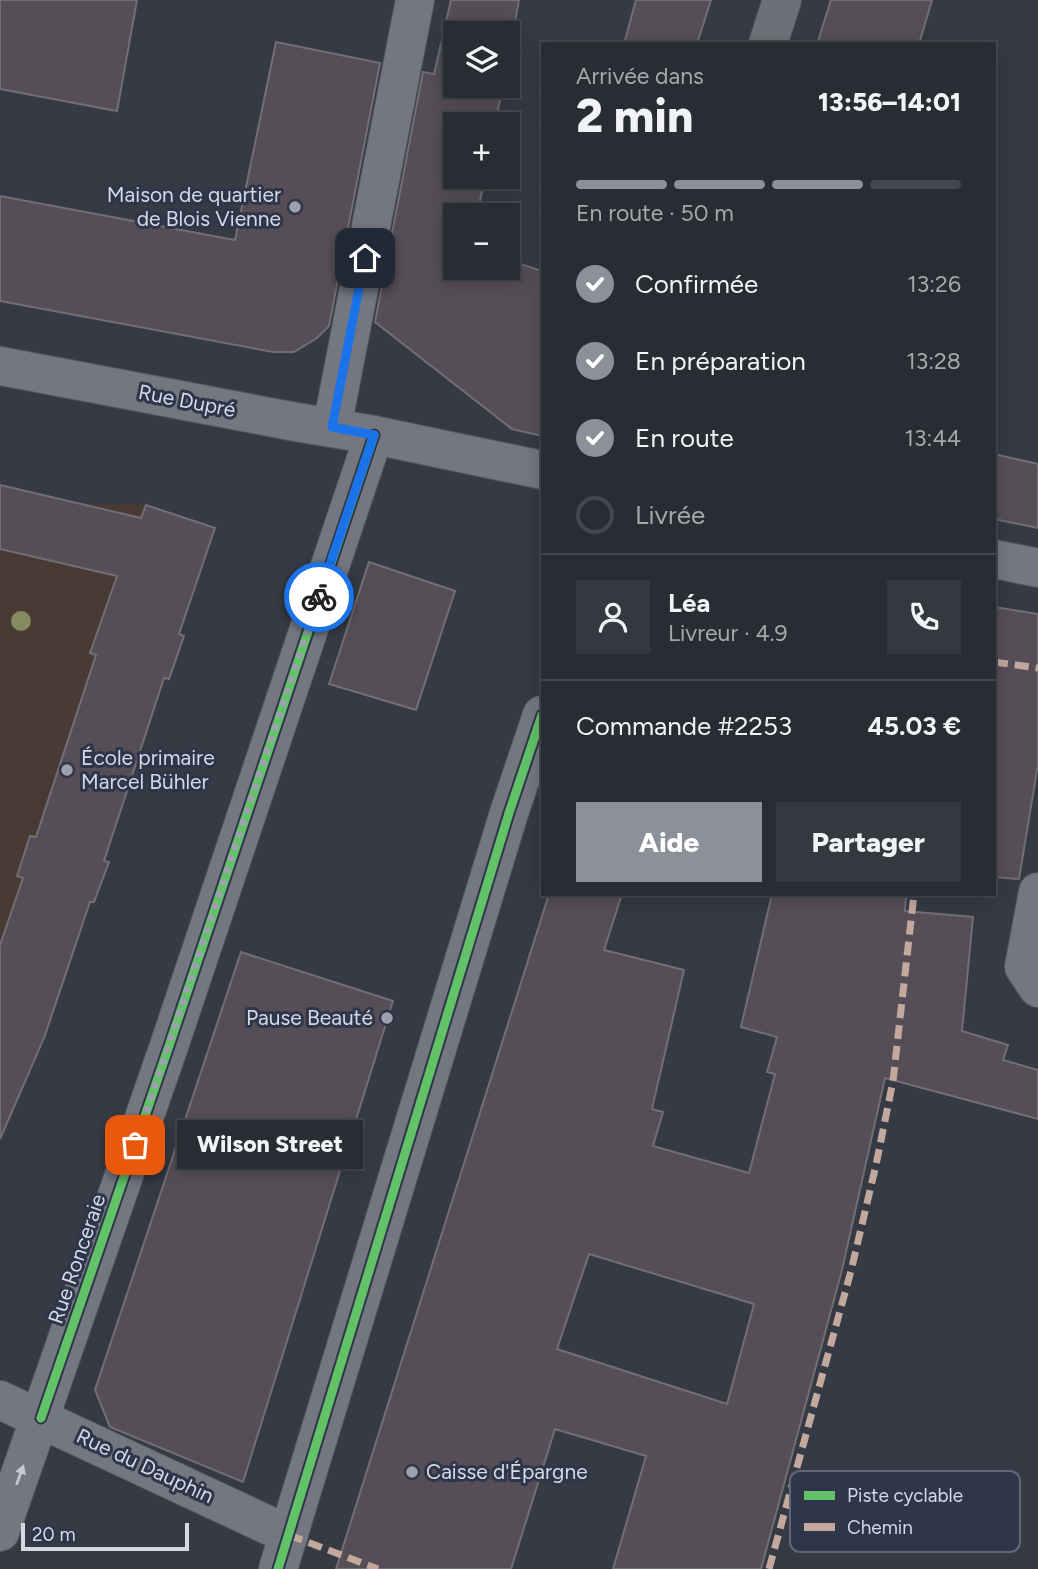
<!DOCTYPE html>
<html lang="fr">
<head>
<meta charset="utf-8">
<style>
  :root { --surface:#282c33; --page:#34383f; --text:#f1f3f6; --muted:#a5a7ac; --line:#44484e; --accent:#8c9099 }
  body { margin:0; font-family:Figtree,sans-serif; background:var(--page); color:var(--text); height:100vh; display:flex; flex-direction:column; font-size:26px; white-space:nowrap }
  * { box-sizing:border-box; margin:0 }
  p { font-size:23px; color:var(--muted) }
  .icon { flex:none; width:38px; height:38px; fill:none; stroke:currentColor; stroke-width:2; stroke-linecap:round; stroke-linejoin:round }
  .map { position:relative; flex:1; overflow:hidden }
  .side { position:absolute; left:541px; top:42px; width:455px; height:854px; display:flex; flex-direction:column; background:var(--surface); border-radius:0px; box-shadow:0 4px 18px #0003,0 0 0 2px var(--line) }
  .side>* { flex:none }
  .controls { position:absolute; left:443px; top:21px; display:grid; gap:14px }
  .controls a { display:grid; place-items:center; width:77px; height:77px; border-radius:0px; background:var(--surface); box-shadow:0 4px 18px #0003,0 0 0 2px var(--line); font-size:35px }
  .scale { position:absolute; left:21px; bottom:18px; width:168px; box-sizing:border-box; padding-left:7px; border:4px solid #d4d9e5; border-top:0; font-size:19px; line-height:24px; white-space:nowrap; color:#d4d9e5; -webkit-text-stroke:5px #30364a; paint-order:stroke }
  .pin { position:absolute; display:grid; place-items:center; width:60px; height:60px; color:#fff; margin:-30px; border-radius:14px; box-shadow:0 4px 10px #0006 }
  .courier { position:absolute; display:grid; place-items:center; width:70px; height:70px; margin:-35px; border:5px solid #1a73e8; border-radius:50%; background:#fff; color:#222; box-shadow:0 2px 9px #0007 }
  .bubble { position:absolute; height:49px; border-radius:0px; background:var(--surface); box-shadow:0 4px 18px #0003,0 0 0 2px var(--line); font-size:23px; font-weight:800; line-height:49px; text-align:center }
  .headline em { font-style:normal; font-weight:800 }
  .headline div { display:flex; flex-direction:column-reverse }
  .headline { display:flex; align-items:center; justify-content:space-between; height:119px; padding:0 35px }
  h1 { font-size:46px; font-weight:800; line-height:52px }
  .bar { display:grid; grid-template-columns:repeat(4,1fr); gap:10px 7px; align-content:center; height:84px; padding:0 35px }
  .bar i { height:9px; border-radius:5px; background:var(--line) }
  .bar .on { background:var(--accent) }
  .bar p { grid-column:span 4 }
  .line { display:flex; align-items:center; gap:18px; padding:0 35px; border-top:2px solid var(--line) }
  .line div { flex:1 }
  .round { display:grid; place-items:center; flex:none; width:74px; height:74px; border-radius:0px; background:var(--page) }
  ol { padding:0 35px; list-style:none }
  li { display:flex; align-items:center; gap:21px; height:77px }
  li p { margin-inline-start:auto }
  li .icon { padding:7px; border-radius:50%; background:var(--accent); color:#fff; stroke-width:4 }
  li:last-child { color:var(--muted) }
  li i { width:38px; height:38px; border:4px solid var(--line); border-radius:50% }
  .cta { display:flex; gap:14px; margin-top:auto; padding:14px 35px }
  .cta a { flex:1; height:80px; border-radius:0px; background:var(--accent); color:#fff; font-size:28px; font-weight:800; line-height:80px; text-align:center }
  .cta a+a { background:var(--page); color:var(--text) }
  .map>svg:first-child { display:block }
  .education { fill:#493b33 }
  .building { fill:#564e57; stroke:#716e74; stroke-width:2; fill-rule:evenodd }
  .lines { fill:none; stroke-linecap:round; stroke-linejoin:round }
  .minor-casing { stroke:#52565f; stroke-width:40 }
  .tertiary-casing { stroke:#52565f; stroke-width:40 }
  .secondary-casing { stroke:#52565f; stroke-width:40 }
  .minor { stroke:#747780; stroke-width:38 }
  .tertiary { stroke:#747780; stroke-width:38 }
  .secondary { stroke:#6e7077; stroke-width:38 }
  .quiet { stroke:#c3a89e; stroke-width:7; stroke-dasharray:14 7; stroke-linecap:butt }
  .cycleway-casing { stroke:#30364a; stroke-width:13 }
  .cycleway { stroke:#61c268; stroke-width:9 }
  .tree { fill:#868a61 }
  .oneway { fill:#c6cad6 }
  .done { stroke:#9da1ad; stroke-width:7; stroke-dasharray:0 12.6 }
  .route { stroke:#1a73e8; stroke-width:9 }
  .poi-dot { fill:#9da1ad; stroke:#30364a; stroke-width:2.5 }
  .labels { text-anchor:middle; stroke-width:6; stroke-linejoin:round; paint-order:stroke }
  .poi-label { font-size:21px; fill:#d4d9e5; stroke:#30364a; text-anchor:end }
  .street-label { font-size:21px; fill:#d4d9e5; stroke:#30364a }
  .key { fill:#30364a; stroke:#616778; stroke-width:2 }
  .key-label { font-size:19px; fill:#d4d9e5 }
</style>
</head>
<body>
<div class="map">
<svg width="1038" height="1569" viewBox="0 0 1038 1569">
  <rect width="100%" height="100%" fill="#363a44"/>
  <!-- education -->
  <polygon class="education" points="0,485 82,504 146,505 215,528 179,634 184,636 169,679 164,679 104,860 109,862 94,902 90,902 56,1004 29,1072 0,1139"/>
  <!-- building -->
  <g class="building">
    <polygon points="0,0 137,0 117,111 0,89"/>
    <polygon points="451,0 519,0 508,60 508,33 455,33 455,86 503,86 495,124 455,124 455,177 485,177 477,215 455,215 455,268 508,268 508,260 542,271 542,436 512,429 375,322 423,72 434,74"/>
    <polygon points="636,0 711,0 697,44 624,44"/>
    <polygon points="831,0 932,0 919,44 817,44"/>
    <polygon points="276,42 380,63 329,326 317,338 294,352 273,352 0,301 0,196 235,240"/>
    <polygon points="994,454 1038,464 1038,528 994,519"/>
    <polygon points="0,485 141,518 146,505 215,528 179,634 184,636 169,679 164,678 104,861 109,862 94,902 90,902 44,1038 0,1139 0,945 23,878 17,876 30,836 36,837 96,655 90,653 117,576 0,549"/>
    <polygon points="369,562 455,591 416,710 329,684"/>
    <polygon points="994,607 1038,614 1038,764 1019,879 994,877"/>
    <path d="M549,894H622L604,950L684,970L652,1109L663,1112L653,1146L749,1173L775,1074L767,1072L777,1037L741,1027L772,894H906L905,911L973,917L962,1031L1008,1045L1003,1060L1038,1070V1119L885,1078L842,1270L761,1569H613L646,1456L555,1429L511,1569H336ZM589,1254L754,1304L727,1404L557,1349Z"/>
    <polygon points="241,952 393,1001 243,1482 110,1427 95,1390"/>
  </g>
  <g class="lines">
    <!-- minor casing -->
    <g class="minor-casing">
      <g id="minor">
        <polyline points="0,366 296,422 374,435 542,470"/>
        <polyline points="332,427 415,0"/>
        <polyline points="1038,892 1024,967 1038,988"/>
        <polyline points="0,1400 289,1535"/>
        <polyline points="0,1532 169,1046 374,435"/>
        <polyline points="278,1569 509,813 542,715"/>
      </g>
    </g>
    <!-- tertiary casing -->
    <g class="tertiary-casing">
      <polyline id="tertiary" points="994,559 1038,568"/>
    </g>
    <!-- secondary casing -->
    <g class="secondary-casing">
      <polyline id="secondary" points="768,44 782,0"/>
    </g>
    <!-- minor -->
    <use href="#minor" class="minor"/>
    <!-- tertiary -->
    <use href="#tertiary" class="tertiary"/>
    <!-- secondary -->
    <use href="#secondary" class="secondary"/>
    <!-- quiet -->
    <g class="quiet">
      <polyline points="994,662 1038,668"/>
      <polyline points="289,1535 378,1569"/>
      <polyline points="769,1569 851,1271 876,1165 893,1081 914,894"/>
    </g>
    <!-- cycleway casing -->
    <g class="cycleway-casing">
      <g id="cycleway">
        <polyline points="41,1418 169,1046 374,435"/>
        <polyline points="278,1569 509,813 542,715"/>
      </g>
    </g>
    <!-- cycleway -->
    <use href="#cycleway" class="cycleway"/>
  </g>
  <!-- trees -->
  <circle class="tree" cx="21" cy="621" r="10"/>
  <!-- one-way arrows -->
  <defs><path id="oneway-solid" d="M-6-.8H1V-3.2L6.5 0L1 3.2V.8H-6Z" transform="scale(1.75)"/></defs>
  <use class="oneway" href="#oneway-solid" transform="translate(20 1475) rotate(-70)"/>
  <g class="lines">
    <!-- done -->
    <polyline class="done" points="135,1145 319,597"/>
    <!-- route -->
    <polyline class="route" points="319,597 374,435 332,427 365,258"/>
  </g>
  <!-- markers -->
  <g class="poi-dot">
    <circle cx="295" cy="207" r="7"/>
    <circle cx="67" cy="770" r="7"/>
    <circle cx="387" cy="1018" r="7"/>
    <circle cx="412" cy="1472" r="7"/>
  </g>
  <g class="labels">
    <!-- poi labels -->
    <g class="poi-label">
      <text x="281" y="202">Maison de quartier<tspan x="281" dy="24">de Blois Vienne</tspan></text>
      <text x="81" y="765" text-anchor="start">École primaire<tspan x="81" dy="24">Marcel Bühler</tspan></text>
      <text x="373" y="1025">Pause Beauté</text>
      <text x="426" y="1479" text-anchor="start">Caisse d'Épargne</text>
    </g>
    <!-- street labels -->
    <g class="street-label">
      <text transform="translate(187 401) rotate(11)" y="7">Rue Dupré</text>
      <text transform="translate(77 1259) rotate(-71)" y="7">Rue Ronceraie</text>
      <text transform="translate(145 1466) rotate(25)" y="7">Rue du Dauphin</text>
    </g>
  </g>
  <!-- legend -->
  <rect x="790" y="1471" width="230" height="81" rx="10" class="key"/>
  <rect x="804" y="1491" width="31" height="9" fill="#61c268"/>
  <rect x="804" y="1523" width="31" height="8" fill="#c3a89e"/>
  <g class="key-label">
    <text x="847" y="1502">Piste cyclable</text>
    <text x="847" y="1534">Chemin</text>
  </g>
</svg>
<div class="controls">
<a><svg class="icon" aria-label="layers" viewBox="0 0 24 24"><path d="M12 4l9 5-9 5-9-5zM3 14l9 5 9-5"/></svg></a>
<a>+</a>
<a>−</a>
</div>
<div class="scale">20 m</div>
<div class="pin" style="left:135px;top:1145px;background:#ea580c"><svg class="icon" aria-label="bag" viewBox="0 0 24 24"><path d="M5 8h14l-1 12H6zM9 8a3 3 0 0 1 6 0"/></svg></div>
<div class="pin" style="left:365px;top:258px;background:#1f2937"><svg class="icon" aria-label="home" viewBox="0 0 24 24"><path d="M3 11l9-7 9 7M6 9v11h12V9"/></svg></div>
<div class="courier" style="left:319px;top:597px"><svg class="icon" aria-label="bike" viewBox="0 0 24 24"><circle cx="6" cy="16" r="4"/><circle cx="18" cy="16" r="4"/><path d="M6 16l4-8h5l3 8M10 8l3 8H6M13 5h3"/></svg></div>
<div class="bubble" style="left:177px;top:1120px;width:186px">Wilson Street</div>
<section class="side">
<div class="headline"><div><h1>2 min</h1><p>Arrivée dans</p></div><em>13:56–14:01</em></div>
<div class="bar"><i class="on"></i><i class="on"></i><i class="on"></i><i></i><p>En route · 50 m</p></div>
<ol>
<li><svg class="icon" aria-label="check" viewBox="0 0 24 24"><path d="M5 12l5 5 9-10"/></svg>Confirmée<p>13:26</p></li>
<li><svg class="icon" aria-label="check" viewBox="0 0 24 24"><path d="M5 12l5 5 9-10"/></svg>En préparation<p>13:28</p></li>
<li><svg class="icon" aria-label="check" viewBox="0 0 24 24"><path d="M5 12l5 5 9-10"/></svg>En route<p>13:44</p></li>
<li><i></i>Livrée</li>
</ol>
<div class="line" style="height:126px"><a class="round"><svg class="icon" aria-label="person" viewBox="0 0 24 24"><circle cx="12" cy="8" r="4"/><path d="M4 21q1-7 8-7t8 7"/></svg></a><div><b>Léa</b><p>Livreur · 4.9</p></div><a class="round"><svg class="icon" aria-label="phone" viewBox="0 0 24 24"><path d="M5 4h4l2 5-3 2q2 4 5 5l2-3 5 2v4C11 20 4 13 5 4z"/></svg></a></div>
<div class="line" style="height:91px"><div>Commande #2253</div><b>45.03 €</b></div>
<div class="cta"><a>Aide</a><a>Partager</a></div>
</section>
</div>
</body>
</html>
